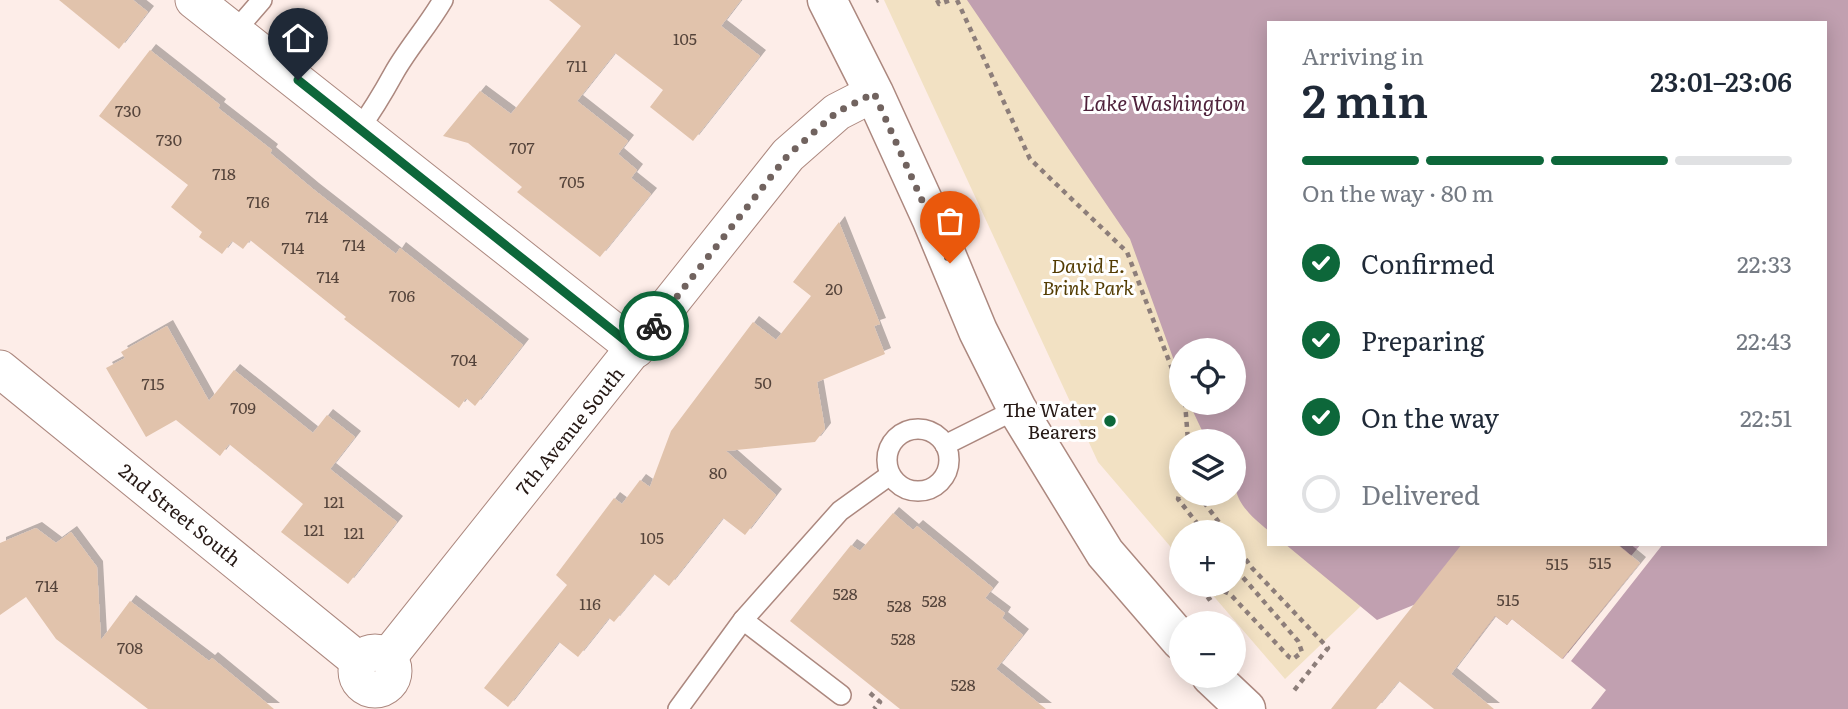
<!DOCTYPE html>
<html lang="en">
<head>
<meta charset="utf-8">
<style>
  :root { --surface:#fff; --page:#f2f2f3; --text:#1f2937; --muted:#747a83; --line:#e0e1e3; --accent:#0d673a }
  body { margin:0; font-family:Literata,serif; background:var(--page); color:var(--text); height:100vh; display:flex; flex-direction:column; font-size:26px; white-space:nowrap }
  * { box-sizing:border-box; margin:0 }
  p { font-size:23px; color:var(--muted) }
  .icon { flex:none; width:38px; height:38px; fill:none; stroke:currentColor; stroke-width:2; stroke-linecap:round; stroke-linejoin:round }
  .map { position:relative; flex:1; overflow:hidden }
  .panel { position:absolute; left:1267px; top:21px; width:560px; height:525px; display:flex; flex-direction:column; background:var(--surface); border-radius:0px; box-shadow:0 4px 18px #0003 }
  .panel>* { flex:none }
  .controls { position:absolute; left:1169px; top:338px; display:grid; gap:14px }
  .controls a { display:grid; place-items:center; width:77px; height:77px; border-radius:50%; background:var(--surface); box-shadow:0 4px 18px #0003; font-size:35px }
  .pin { position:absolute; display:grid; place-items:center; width:60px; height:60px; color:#fff; margin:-72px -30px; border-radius:50% 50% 50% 0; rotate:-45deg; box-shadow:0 0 7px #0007 }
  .pin .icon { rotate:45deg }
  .courier { position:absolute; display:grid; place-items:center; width:70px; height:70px; margin:-35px; border:5px solid #0d673a; border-radius:50%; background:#fff; color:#222; box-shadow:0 2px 9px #0007 }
  .summary em { font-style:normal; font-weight:600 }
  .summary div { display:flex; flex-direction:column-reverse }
  .summary { display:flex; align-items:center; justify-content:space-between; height:119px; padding:0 35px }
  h1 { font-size:46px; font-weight:600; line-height:52px }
  .bar { display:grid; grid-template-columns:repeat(4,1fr); gap:10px 7px; align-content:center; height:84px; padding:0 35px }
  .bar i { height:9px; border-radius:5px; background:var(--line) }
  .bar .selected { background:var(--accent) }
  .bar p { grid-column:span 4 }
  ol { padding:0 35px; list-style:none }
  li { display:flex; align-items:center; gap:21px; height:77px }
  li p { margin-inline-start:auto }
  li .icon { padding:7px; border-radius:50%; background:var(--accent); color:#fff; stroke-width:4 }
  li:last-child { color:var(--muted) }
  li i { width:38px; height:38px; border:4px solid var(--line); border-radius:50% }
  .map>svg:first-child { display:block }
  .green { fill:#f2e1c3 }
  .water { fill:#c1a0b0 }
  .pier { fill:#fdede8 }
  .building { fill:#e1c3ac; filter:url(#shadow) }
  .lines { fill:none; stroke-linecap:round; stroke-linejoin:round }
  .service-casing { stroke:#ac887f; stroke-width:22 }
  .minor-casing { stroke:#ac887f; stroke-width:39 }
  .primary-casing { stroke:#ac887f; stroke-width:41 }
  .path { stroke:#8d7e7a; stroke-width:4.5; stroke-dasharray:5 5; stroke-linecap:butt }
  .service { stroke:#fff; stroke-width:19 }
  .minor { stroke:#fff; stroke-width:37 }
  .primary { stroke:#fff; stroke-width:38 }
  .done { stroke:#71635f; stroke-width:7; stroke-dasharray:0 12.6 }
  .route { stroke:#0d673a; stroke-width:9 }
  .poi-dot { fill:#0d673a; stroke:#fff; stroke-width:2.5 }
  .labels { text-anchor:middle; stroke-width:6; stroke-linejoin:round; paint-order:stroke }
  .number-label { font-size:16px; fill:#55443b }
  .park-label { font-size:19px; font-style:italic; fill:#533c03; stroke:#fff }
  .poi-label { font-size:19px; fill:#261915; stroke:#fff; text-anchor:end }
  .street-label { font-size:19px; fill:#261915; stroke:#fff }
  .water-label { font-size:21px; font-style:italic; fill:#4f223b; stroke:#fff }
</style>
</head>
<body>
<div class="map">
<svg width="1848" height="709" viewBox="0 0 1848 709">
  <defs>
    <filter id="shadow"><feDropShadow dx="6" dy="-6" stdDeviation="0" flood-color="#0004"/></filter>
  </defs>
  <rect width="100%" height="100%" fill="#fdede8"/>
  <!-- green -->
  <polygon class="green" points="884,0 990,0 1147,240 1181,350 1181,402 1211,403 1226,441 1181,441 1181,494 1234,494 1234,460 1269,520 1269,544 1297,544 1364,603 1285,679 1204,585 1234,584 1234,532 1181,532 1181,559 1098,462"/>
  <!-- water -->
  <path class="water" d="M967,0H1848V709H1541L1416,604L1377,620L1285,544H1825V23H1269V531C1229,499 1234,490 1234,441H1207L1189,403L1234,402V350H1181V380L1130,239Z"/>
  <!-- pier -->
  <polygon class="pier" points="1641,544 1663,544 1571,661 1606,690 1591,709 1539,709 1468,652 1495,616 1507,625 1512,619 1563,659 1639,564 1631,556"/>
  <!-- building -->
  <g class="building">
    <polygon points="59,0 133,0 148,12 119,49"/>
    <polygon points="549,0 741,0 721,26 760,56 693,141 650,107 663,90 615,53 577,101 628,141 618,154 637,170 631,178 651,194 600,257 517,192 522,187 468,143 443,136 480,91 511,114 581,26"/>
    <polygon points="150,50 220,105 218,108 272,150 270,153 313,189 396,254 400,248 523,345 475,406 466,398 459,408 344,319 346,317 250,240 243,249 232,241 222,254 199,237 202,232 171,207 188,185 99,116"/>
    <polygon points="839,222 880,324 874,326 885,354 817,382 825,429 815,442 726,451 776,495 745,535 723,518 669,586 654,574 614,622 609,618 578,657 559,642 508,707 484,688 567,585 556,575 614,498 622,504 640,480 650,487 671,431 753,322 776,340 811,296 793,282"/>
    <polygon points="167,326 209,401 234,370 313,433 327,415 355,437 330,469 397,522 348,584 281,532 303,504 229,444 220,456 176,420 146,437 106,368 125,358 121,352"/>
    <polygon points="893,513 913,530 917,526 993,588 985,598 1005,613 1002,618 1023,635 996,669 1046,709 900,709 790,621 851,545 860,551"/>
    <polygon points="36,528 56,543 71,532 97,567 101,640 130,601 209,661 212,658 274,709 148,709 56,639 26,597 0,615 0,543"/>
    <polygon points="1462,544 1617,544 1640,563 1562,659 1512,619 1507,625 1495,616 1451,674 1494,709 1434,709 1399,681 1376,709 1331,709"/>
  </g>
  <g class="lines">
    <!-- service casing -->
    <g class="service-casing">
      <g id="service">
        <polyline points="236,30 262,0"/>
        <path d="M359,129C373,110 383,93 394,73C408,48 428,26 443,0"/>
        <circle cx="918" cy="460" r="31"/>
        <polyline points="945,445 1017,409"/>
        <polyline points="743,620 841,695"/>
        <polyline points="678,709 743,620 840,511 890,475"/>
      </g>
    </g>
    <!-- minor casing -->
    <g class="minor-casing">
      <g id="minor">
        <polyline points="194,0 636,349"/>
        <polyline points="0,369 359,661"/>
        <circle cx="375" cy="671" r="18"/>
        <polyline points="388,657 788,155 837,112 874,93"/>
      </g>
    </g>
    <!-- primary casing -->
    <g class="primary-casing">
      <g id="primary">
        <polyline points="827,0 874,93 931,218 978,331 1017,409 1105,553 1181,641"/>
        <polyline points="1211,676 1246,709"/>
      </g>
    </g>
    <!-- path -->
    <g class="path">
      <polyline points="937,0 939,4 951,0"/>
      <polyline points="957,0 1030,159 1127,252 1181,392"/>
      <polyline points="876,1 878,0"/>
      <polyline points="1185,402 1188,441"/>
      <polyline points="1181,487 1178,499 1204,532"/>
      <polyline points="1198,494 1226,532"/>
      <polyline points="1234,543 1252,568 1328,648 1292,693"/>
      <polyline points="1207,600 1221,590 1230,594 1289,657 1293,659 1302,652 1298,641 1234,567"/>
      <polyline points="870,693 880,702 874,709"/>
    </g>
    <!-- service -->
    <use href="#service" class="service"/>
    <!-- minor -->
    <use href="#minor" class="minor"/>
    <!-- primary -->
    <use href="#primary" class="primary"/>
  </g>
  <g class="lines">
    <!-- done -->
    <polyline class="done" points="654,326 788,155 837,112 874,93 950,263"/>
    <!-- route -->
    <polyline class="route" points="298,80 636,349 654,326"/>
  </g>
  <!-- markers -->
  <circle class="poi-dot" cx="1110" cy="421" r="7"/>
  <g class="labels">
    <!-- number labels -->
    <g class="number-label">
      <text x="685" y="45">105</text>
      <text x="577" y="72">711</text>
      <text x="128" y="117">730</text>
      <text x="169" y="146">730</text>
      <text x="522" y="154">707</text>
      <text x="224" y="180">718</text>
      <text x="572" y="188">705</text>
      <text x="258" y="208">716</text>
      <text x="317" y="223">714</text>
      <text x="354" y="251">714</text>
      <text x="293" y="254">714</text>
      <text x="328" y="283">714</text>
      <text x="834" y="295">20</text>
      <text x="402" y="302">706</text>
      <text x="464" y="366">704</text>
      <text x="763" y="389">50</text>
      <text x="153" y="390">715</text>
      <text x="243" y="414">709</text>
      <text x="718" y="479">80</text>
      <text x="334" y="508">121</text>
      <text x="314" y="536">121</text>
      <text x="354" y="539">121</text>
      <text x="652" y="544">105</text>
      <text x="1600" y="569">515</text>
      <text x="1557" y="570">515</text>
      <text x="47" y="592">714</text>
      <text x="845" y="600">528</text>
      <text x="1508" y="606">515</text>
      <text x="934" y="607">528</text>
      <text x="590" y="610">116</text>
      <text x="899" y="612">528</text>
      <text x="903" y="645">528</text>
      <text x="130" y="654">708</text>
      <text x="963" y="691">528</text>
    </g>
    <!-- park labels -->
    <g class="park-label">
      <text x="1088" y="273">David E.<tspan x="1088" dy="22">Brink Park</tspan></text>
    </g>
    <!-- poi labels -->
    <g class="poi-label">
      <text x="1096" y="417">The Water<tspan x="1096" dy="22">Bearers</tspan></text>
    </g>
    <!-- street labels -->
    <g class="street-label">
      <text transform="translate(570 431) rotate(-51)" y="7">7th Avenue South</text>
      <text transform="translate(180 515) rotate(39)" y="7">2nd Street South</text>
    </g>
    <!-- water labels -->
    <g class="water-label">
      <text x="1164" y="111">Lake Washington</text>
    </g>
  </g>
</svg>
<div class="controls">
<a><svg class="icon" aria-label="locate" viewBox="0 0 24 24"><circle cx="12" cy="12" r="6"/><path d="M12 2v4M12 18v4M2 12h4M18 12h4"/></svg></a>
<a><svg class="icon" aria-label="layers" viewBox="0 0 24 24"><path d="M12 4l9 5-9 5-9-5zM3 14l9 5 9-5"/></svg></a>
<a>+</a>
<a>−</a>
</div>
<div class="pin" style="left:950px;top:263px;background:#ea580c"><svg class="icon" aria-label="bag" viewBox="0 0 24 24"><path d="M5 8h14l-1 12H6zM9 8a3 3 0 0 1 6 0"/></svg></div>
<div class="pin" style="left:298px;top:80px;background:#1f2937"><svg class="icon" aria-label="home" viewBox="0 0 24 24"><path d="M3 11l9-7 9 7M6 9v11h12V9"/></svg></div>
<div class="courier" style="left:654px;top:326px"><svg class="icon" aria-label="bike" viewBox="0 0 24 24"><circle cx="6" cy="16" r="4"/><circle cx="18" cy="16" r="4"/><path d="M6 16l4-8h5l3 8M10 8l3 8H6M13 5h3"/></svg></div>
<section class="panel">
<div class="summary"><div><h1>2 min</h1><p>Arriving in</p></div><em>23:01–23:06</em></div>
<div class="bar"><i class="selected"></i><i class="selected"></i><i class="selected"></i><i></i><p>On the way · 80 m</p></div>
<ol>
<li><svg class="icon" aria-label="check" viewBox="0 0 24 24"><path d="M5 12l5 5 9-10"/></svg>Confirmed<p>22:33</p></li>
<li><svg class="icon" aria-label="check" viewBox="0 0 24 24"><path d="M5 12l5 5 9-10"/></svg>Preparing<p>22:43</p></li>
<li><svg class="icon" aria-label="check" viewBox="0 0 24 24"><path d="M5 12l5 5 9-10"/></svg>On the way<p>22:51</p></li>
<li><i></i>Delivered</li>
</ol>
</section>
</div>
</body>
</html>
